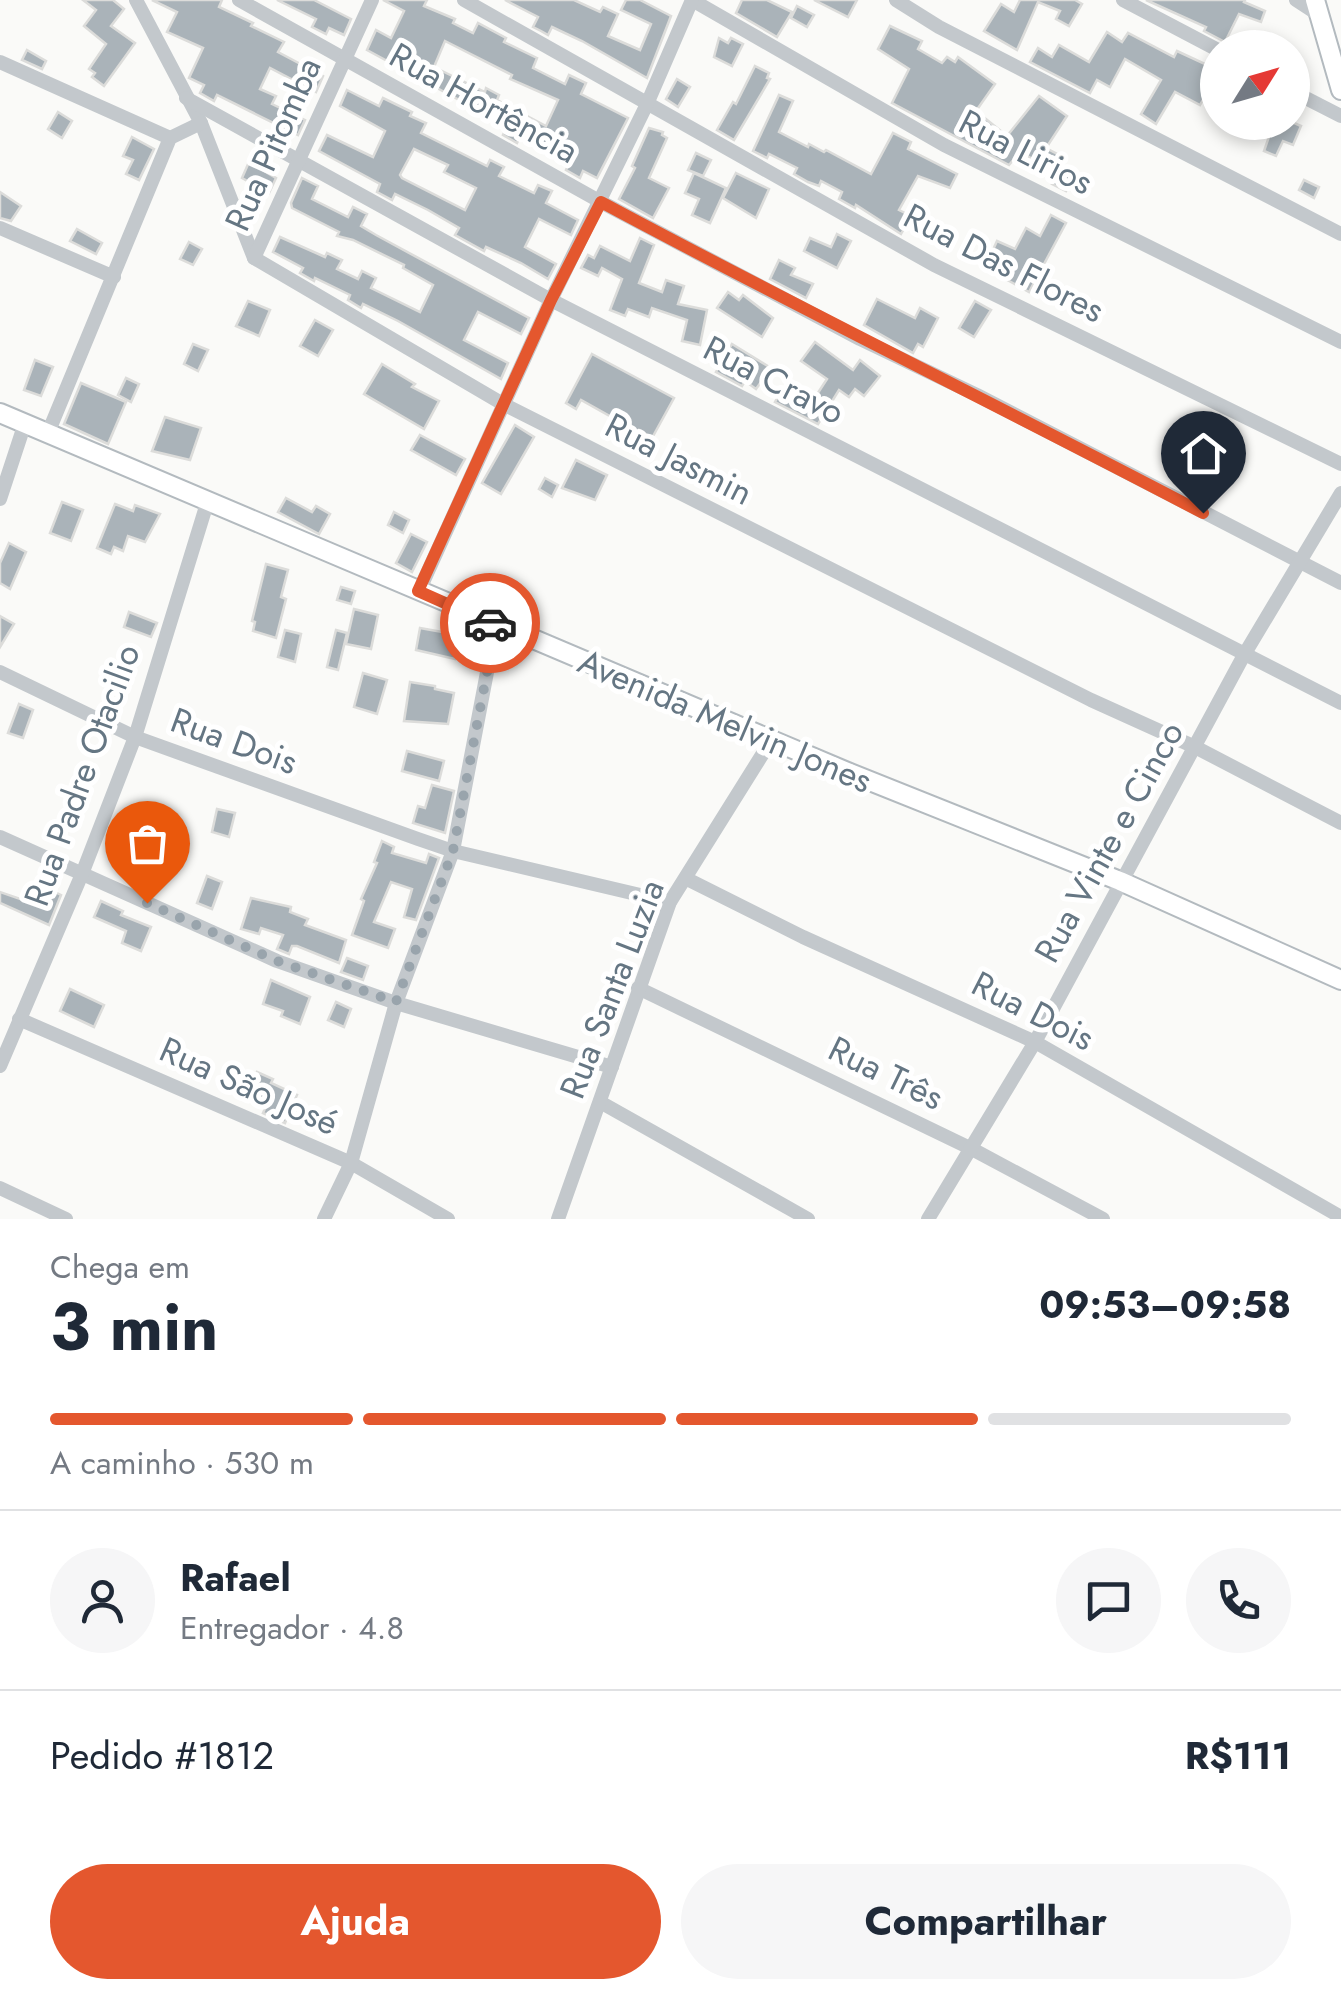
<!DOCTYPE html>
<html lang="pt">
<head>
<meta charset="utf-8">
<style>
  :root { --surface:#fff; --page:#f6f6f7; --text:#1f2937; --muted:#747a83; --line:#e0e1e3; --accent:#e4572e }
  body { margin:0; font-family:Jost,sans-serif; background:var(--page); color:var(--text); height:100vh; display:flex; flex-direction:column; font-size:38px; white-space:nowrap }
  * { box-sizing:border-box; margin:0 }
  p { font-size:32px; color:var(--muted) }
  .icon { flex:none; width:55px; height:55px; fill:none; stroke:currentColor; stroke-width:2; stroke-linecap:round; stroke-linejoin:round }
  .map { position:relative; height:1219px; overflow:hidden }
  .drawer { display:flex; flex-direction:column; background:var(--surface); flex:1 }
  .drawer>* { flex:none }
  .needle { width:65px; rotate:53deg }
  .controls { position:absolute; left:1200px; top:30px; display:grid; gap:20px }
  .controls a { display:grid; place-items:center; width:110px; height:110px; border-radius:50%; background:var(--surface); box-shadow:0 5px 15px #0003; font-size:50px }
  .pin { position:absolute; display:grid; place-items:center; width:85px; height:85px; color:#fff; margin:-102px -42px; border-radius:50% 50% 50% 0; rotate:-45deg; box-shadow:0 0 10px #0007 }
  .pin .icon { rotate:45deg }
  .courier { position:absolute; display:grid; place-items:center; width:100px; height:100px; margin:-50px; border:8px solid #e4572e; border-radius:50%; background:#fff; color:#222; box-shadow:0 2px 12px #0007 }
  .head em { font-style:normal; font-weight:700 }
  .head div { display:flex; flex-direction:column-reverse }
  .head { display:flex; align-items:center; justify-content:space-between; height:170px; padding:0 50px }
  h1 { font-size:65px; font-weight:700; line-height:75px }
  .bar { display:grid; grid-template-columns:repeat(4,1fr); gap:15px 10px; align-content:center; height:120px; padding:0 50px }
  .bar i { height:12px; border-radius:8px; background:var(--line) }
  .bar .current { background:var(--accent) }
  .bar p { grid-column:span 4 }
  .line { display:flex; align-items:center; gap:25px; padding:0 50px; border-top:2px solid var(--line) }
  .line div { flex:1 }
  .round { display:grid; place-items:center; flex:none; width:105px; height:105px; border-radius:52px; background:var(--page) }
  .button { display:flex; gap:20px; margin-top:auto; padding:20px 50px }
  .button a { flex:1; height:115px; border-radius:60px; background:var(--accent); color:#fff; font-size:40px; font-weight:700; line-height:115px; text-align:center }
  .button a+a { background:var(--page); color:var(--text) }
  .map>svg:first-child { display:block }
  .building { fill:#aab3b9; stroke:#dcdcda; stroke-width:2.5; fill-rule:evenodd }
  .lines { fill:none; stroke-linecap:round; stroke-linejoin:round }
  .secondary-casing { stroke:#b3babf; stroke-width:22 }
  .minor { stroke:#c3c8cc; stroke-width:14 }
  .secondary { stroke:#fff; stroke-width:18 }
  .done { stroke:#99a4ac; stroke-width:10; stroke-dasharray:0 18 }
  .route { stroke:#e4572e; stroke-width:12 }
  .labels { text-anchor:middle; stroke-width:10; stroke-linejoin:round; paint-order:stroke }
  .street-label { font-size:35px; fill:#657683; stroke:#fff }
</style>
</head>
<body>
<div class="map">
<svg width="1341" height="1219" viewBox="0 0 1341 1219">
  <rect width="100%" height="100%" fill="#fafaf8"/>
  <!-- building -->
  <g class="building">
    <polygon points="83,0 113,0 124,9 111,26 135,43 104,86 92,77 95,73 89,69 106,44 84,26 96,10"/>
    <polygon points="152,0 222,0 219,7 253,23 251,26 284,42 278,52 323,76 316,92 270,68 260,89 276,96 272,104 305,120 298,135 217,95 214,101 200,93 204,85 189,78 203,48 167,32 177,12"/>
    <polygon points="277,0 314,0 351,19 344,35 329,28 326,34 312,27 316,19"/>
    <path d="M383,0H427L424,6L455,19L453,23L473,33L478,23L506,38L504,42L537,58L533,68L565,84L569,75L586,83L581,94L628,118L597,178L583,171L580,178L566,170L570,161L520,137L517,143L503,135L507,126L367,50L376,30L391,38L404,11ZM445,41L512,75L510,79L558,100L546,126L497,100L499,95L486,88L485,92L434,67Z"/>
    <polygon points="505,0 574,0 600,12 603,7 618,14 608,36 640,50 651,24 621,10 626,0 640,0 671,16 647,78 582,41 552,27 548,35 541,31 533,27 538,17"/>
    <polygon points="742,0 767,0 792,12 777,37 736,13"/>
    <polygon points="814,0 857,0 848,17"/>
    <polygon points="1020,0 1075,0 1082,4 1069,26 1056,19 1060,11 1038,2 1017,50 984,31 1001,4 1014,12"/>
    <polygon points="1146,0 1245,0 1244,2 1265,11 1261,22 1239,14 1225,42 1204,31 1206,27"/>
    <polygon points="797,6 814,15 807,27 791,18"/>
    <polygon points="890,26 922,41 918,49 942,63 947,57 955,62 958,57 995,84 976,111 1007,136 1039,96 1067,116 1046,148 1063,157 1056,172 1020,152 1009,165 892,103 909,69 878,49"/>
    <polygon points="1107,32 1122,42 1128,33 1174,57 1177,51 1218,70 1218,104 1204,98 1200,105 1175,92 1156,124 1141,114 1161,80 1125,59 1110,87 1097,80 1090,93 1030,62 1038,48 1052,57 1059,45 1089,62"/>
    <polygon points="1257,32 1286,48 1249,48"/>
    <polygon points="719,38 728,43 731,38 743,44 732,66 714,57"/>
    <polygon points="27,50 46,61 42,69 22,60"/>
    <polygon points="755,66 769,73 767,78 770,79 734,140 717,130 733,102 736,104"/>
    <polygon points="677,79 690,87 678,107 666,99"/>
    <path d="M347,90L379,106L383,98L412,112L410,116L426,123L421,133L487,166L490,160L504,167L499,176L534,193L538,185L552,191L546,203L578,220L571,235L539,219L525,247L556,264L548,279L521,263L486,247L484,251L455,235L459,228L428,210L395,194L392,200L377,192L380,184L319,151L327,135L373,157L385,131L340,106ZM414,149L448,165L444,172L476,188L465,210L402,178L400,175Z"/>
    <polygon points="779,95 793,101 779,132 808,147 809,144 824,152 826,150 871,174 893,133 911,142 908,149 957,174 950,188 918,176 899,210 911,216 901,234 856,205 855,208 839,199 842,192 821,181 819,186 808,182 794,174 797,168 769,154 767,158 753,151"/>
    <polygon points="58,112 72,121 62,138 48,129"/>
    <polygon points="1274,122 1292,122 1301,126 1293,145 1283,141 1276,156 1264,151"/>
    <polygon points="649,128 663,132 662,135 667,138 649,178 669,188 653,218 619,199 635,168 632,166"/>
    <polygon points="132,137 154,149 139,180 126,174 133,160 123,156"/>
    <polygon points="696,153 711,160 703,176 688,170"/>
    <polygon points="249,162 276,178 269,193 242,178"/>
    <polygon points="1061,168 1074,176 1066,191 1052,184"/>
    <polygon points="694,173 726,188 710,223 692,215 699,199 685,193"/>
    <polygon points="736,173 769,189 756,218 723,198"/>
    <polygon points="302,178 318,186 312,199 348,217 353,207 367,214 361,226 376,235 529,318 521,334 478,312 464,340 508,363 501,379 398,321 363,304 361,308 348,300 350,295 315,278 314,281 300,273 303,268 273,252 280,237 325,257 327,253 342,260 337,269 358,279 362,271 376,278 371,288 420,312 433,285 403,268 404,265 353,240 337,236 339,232 292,208 291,203"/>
    <polygon points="1304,180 1319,187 1314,198 1299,190"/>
    <polygon points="0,192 21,206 11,221 0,218"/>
    <polygon points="1051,215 1066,223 1029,292 1000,276 1001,273 987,263 997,241 1015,249 1026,228 1040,236"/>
    <polygon points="77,229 102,243 96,254 70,241"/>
    <polygon points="837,234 851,241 837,268 804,251 810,238 831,247"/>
    <polygon points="640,238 654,245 639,283 662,292 666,280 684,286 678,304 707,310 700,345 682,341 687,320 652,308 649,317 628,309 625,316 610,310 622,279 602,268 598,276 581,268 588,255 594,258 600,246 630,261"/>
    <polygon points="189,242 202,249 193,265 180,259"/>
    <polygon points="779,260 795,268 791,275 813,284 806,298 770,279"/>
    <polygon points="728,292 739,300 743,295 773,318 762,337 717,308"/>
    <polygon points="877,299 915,318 920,308 938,318 923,347 918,344 913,353 864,325"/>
    <polygon points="248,301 270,310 259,336 236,326"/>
    <polygon points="975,301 991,310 974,337 959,328"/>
    <polygon points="315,320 333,330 318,356 300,346"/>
    <polygon points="815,342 853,370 860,360 880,376 864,396 855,389 849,397 839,390 818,424 775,402 783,388 810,405 827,379 801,361"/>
    <polygon points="193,344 208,350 198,371 184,364"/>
    <polygon points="732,344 771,368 756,389 745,381 742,386 716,372"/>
    <polygon points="592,354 674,398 652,438 639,430 634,438 618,429 622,423 581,400 576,409 566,403"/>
    <polygon points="35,360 53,367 41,396 24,390"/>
    <polygon points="382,364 415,384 412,387 439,401 424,429 364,394"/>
    <polygon points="126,378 139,384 131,402 118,395"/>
    <polygon points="81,383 126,402 108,444 64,424"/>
    <polygon points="165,417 201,428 190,460 152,451"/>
    <polygon points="515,425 534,437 501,494 482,483"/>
    <polygon points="420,435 465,459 456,475 411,450"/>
    <polygon points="576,460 607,475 595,500 562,488"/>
    <polygon points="545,478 558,485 552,497 539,489"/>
    <polygon points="286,498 312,512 316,506 330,514 319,534 278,512"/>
    <polygon points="62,502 83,510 71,541 50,533"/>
    <polygon points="115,504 133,511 135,505 160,514 145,542 128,536 123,551 114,547 111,554 97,548"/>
    <polygon points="394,512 409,520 403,533 388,525"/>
    <polygon points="411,534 427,542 412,572 396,563"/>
    <polygon points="9,543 26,552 10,589 0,583 0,563"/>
    <polygon points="266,564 288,570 281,597 286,599 276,638 253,631 255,622 252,621"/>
    <polygon points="341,587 355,591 351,604 337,600"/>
    <polygon points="354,609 378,615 371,649 346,644"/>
    <polygon points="129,612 157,623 151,637 124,627"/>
    <polygon points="0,616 14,624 0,647"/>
    <polygon points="420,628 459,635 455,659 416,650"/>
    <polygon points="285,630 301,634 295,662 278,657"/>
    <polygon points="336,630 347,633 338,670 327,667"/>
    <polygon points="363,673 387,680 377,714 354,707"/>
    <polygon points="410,682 435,686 435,689 454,693 448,724 404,721"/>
    <polygon points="19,704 33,710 23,738 8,733"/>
    <polygon points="407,751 444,761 439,781 402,771"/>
    <polygon points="432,785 454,791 445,833 413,823 418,806 425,808"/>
    <polygon points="217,809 235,813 229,837 212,832"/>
    <polygon points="382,841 394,847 392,853 426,863 429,854 439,858 416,920 404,917 412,889 391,882 374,922 395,929 388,948 352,935 364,901 361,899 377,863 374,862"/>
    <polygon points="207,876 222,882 212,909 197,903"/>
    <polygon points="43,886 61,895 49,925 0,903 0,892 23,900 27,892 38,898"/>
    <polygon points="251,898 291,907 290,912 308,919 305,925 346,940 339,963 297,946 292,946 289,954 277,949 283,935 261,928 259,934 241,929"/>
    <polygon points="101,901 123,911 121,915 151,927 141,951 122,943 126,931 94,917"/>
    <polygon points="347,958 368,966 363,980 341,972"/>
    <polygon points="271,980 310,997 300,1024 281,1016 283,1011 263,1004"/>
    <polygon points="70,989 104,1005 94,1027 60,1011"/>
    <polygon points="336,1002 351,1009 344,1027 328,1020"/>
    <polygon points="257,1072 273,1079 271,1083 297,1095 285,1123 263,1113 267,1104 247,1096"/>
  </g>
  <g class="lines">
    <!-- secondary casing -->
    <g class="secondary-casing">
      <g id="secondary">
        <polyline points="1315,0 1341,90"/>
        <polyline points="0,413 845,771 1120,881 1341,980"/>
      </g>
    </g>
    <!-- minor -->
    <g class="minor">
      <polyline points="136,0 201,123 254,258 503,404 1091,700 1195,747 1341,823"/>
      <polyline points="239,0 601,202 860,339 977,395 1341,583"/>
      <polyline points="464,0 934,265 1341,464"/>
      <polyline points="692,0 944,145 1341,342"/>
      <polyline points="896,0 939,27 1341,234"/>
      <polyline points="1123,0 1218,50"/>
      <polyline points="1296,0 1319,15"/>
      <polyline points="0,62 170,138"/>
      <polyline points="1292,91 1341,116"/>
      <polyline points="186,98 551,300 1341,703"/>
      <polyline points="0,228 114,277"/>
      <polyline points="254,258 372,0"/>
      <polyline points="48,433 170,138 201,123"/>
      <polyline points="0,499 25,423"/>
      <polyline points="419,591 551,300 647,104 692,0"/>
      <polyline points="0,672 135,737 418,839 453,851 670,902"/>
      <polyline points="0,837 277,961 396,1003 612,1067"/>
      <polyline points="687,879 803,937 1035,1042 1341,1217"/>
      <polyline points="638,988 972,1149 1103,1219"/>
      <polyline points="19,1019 351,1163 448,1219"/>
      <polyline points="0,1066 82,874 135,737 208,500"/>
      <polyline points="600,1102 808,1219"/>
      <polyline points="0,1188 66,1219"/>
      <polyline points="324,1219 351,1163 396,1003 453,851 496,625"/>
      <polyline points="558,1219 670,902 772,739"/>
      <polyline points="928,1219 1035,1042 1244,655 1341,493"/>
    </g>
    <!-- secondary -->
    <use href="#secondary" class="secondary"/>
  </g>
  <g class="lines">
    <!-- done -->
    <polyline class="done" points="147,903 277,961 396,1002 453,851 496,625 490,623"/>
    <!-- route -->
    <path class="route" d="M490,623L418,591L551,300L601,202C800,309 1003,408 1203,513"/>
  </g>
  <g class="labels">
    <!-- street labels -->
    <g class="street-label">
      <text transform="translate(484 103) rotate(29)" y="12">Rua Hortência</text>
      <text transform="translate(273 144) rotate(-66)" y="12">Rua Pitomba</text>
      <text transform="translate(1026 152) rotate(27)" y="12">Rua Lirios</text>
      <text transform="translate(1004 263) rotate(27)" y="12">Rua Das Flores</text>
      <text transform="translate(774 380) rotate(27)" y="12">Rua Cravo</text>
      <text transform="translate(679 459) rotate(27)" y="12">Rua Jasmin</text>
      <text transform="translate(725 721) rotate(23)" y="12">Avenida Melvin Jones</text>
      <text transform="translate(234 741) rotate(20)" y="12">Rua Dois</text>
      <text transform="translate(82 775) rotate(-70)" y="12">Rua Padre Otacilio</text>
      <text transform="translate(1109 842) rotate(-61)" y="12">Rua Vinte e Cinco</text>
      <text transform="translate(612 989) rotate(-69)" y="12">Rua Santa Luzia</text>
      <text transform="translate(1033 1011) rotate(27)" y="12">Rua Dois</text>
      <text transform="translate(886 1073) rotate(26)" y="12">Rua Três</text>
      <text transform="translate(249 1086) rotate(24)" y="12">Rua São José</text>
    </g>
  </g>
</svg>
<div class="controls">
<a><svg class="needle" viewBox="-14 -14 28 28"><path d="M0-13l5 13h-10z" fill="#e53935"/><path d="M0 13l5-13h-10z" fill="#747a83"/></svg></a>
</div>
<div class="pin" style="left:147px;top:903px;background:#ea580c"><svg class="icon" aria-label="bag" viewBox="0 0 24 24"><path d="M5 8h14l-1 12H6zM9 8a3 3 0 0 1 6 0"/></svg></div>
<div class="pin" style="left:1203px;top:513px;background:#1f2937"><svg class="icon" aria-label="home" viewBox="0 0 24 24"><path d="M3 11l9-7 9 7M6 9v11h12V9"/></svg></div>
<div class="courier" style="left:490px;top:623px"><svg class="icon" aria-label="car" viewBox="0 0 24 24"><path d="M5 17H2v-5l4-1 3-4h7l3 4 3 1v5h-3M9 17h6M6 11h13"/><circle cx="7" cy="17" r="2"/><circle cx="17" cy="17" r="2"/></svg></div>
</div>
<section class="drawer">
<div class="head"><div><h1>3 min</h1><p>Chega em</p></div><em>09:53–09:58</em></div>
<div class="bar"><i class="current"></i><i class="current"></i><i class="current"></i><i></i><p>A caminho · 530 m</p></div>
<div class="line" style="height:180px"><a class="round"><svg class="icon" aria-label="person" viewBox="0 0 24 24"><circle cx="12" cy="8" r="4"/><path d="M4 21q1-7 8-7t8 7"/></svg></a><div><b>Rafael</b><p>Entregador · 4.8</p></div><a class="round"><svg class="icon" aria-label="chat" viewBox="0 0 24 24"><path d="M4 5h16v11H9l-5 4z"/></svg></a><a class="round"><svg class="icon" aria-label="phone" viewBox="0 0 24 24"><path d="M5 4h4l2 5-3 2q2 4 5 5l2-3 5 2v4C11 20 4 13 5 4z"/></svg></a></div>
<div class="line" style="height:130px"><div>Pedido #1812</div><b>R$111</b></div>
<div class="button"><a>Ajuda</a><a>Compartilhar</a></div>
</section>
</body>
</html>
